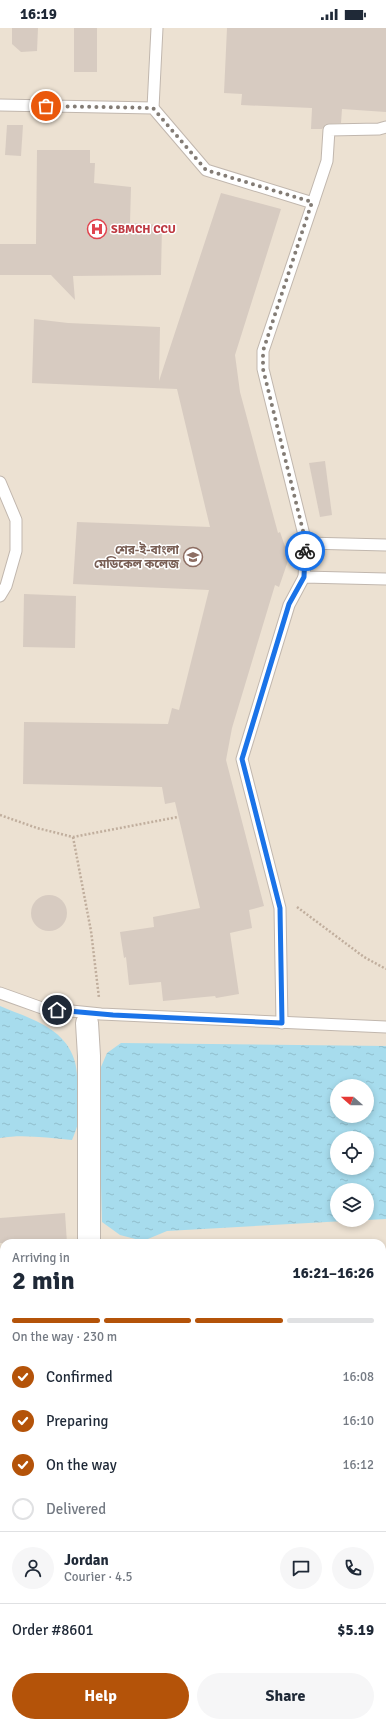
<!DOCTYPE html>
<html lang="en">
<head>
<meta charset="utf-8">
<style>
  :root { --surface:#fff; --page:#f6f6f7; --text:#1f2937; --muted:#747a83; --line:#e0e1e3; --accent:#b45309 }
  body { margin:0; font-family:Signika,"Noto Sans Bengali",sans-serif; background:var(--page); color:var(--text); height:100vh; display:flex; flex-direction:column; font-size:15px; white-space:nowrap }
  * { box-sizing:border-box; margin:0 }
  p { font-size:13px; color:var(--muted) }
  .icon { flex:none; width:22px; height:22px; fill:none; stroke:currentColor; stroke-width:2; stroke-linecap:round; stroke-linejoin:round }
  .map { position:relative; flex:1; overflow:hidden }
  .panel { position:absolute; left:0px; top:1211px; width:386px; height:488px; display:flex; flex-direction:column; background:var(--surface); border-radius:12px 12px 0 0; box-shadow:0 2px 6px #0003 }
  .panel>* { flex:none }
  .needle { width:26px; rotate:291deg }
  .controls { position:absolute; left:330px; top:1051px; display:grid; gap:8px }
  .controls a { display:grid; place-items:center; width:44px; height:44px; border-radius:50%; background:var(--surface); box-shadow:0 2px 6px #0003; font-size:20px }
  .pin { position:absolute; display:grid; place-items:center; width:34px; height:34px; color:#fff; margin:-17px; border:2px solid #fff; border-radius:50%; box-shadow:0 1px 4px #0007 }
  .courier { position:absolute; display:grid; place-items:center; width:40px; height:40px; margin:-20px; border:3px solid #1a73e8; border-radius:50%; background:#fff; color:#222; box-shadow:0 1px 5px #0007 }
  .headline em { font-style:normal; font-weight:800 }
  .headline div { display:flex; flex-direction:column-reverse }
  .headline { display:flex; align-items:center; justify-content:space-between; height:68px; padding:0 12px }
  h1 { font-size:26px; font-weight:800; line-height:30px }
  .bar { display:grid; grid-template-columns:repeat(4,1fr); gap:6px 4px; align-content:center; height:48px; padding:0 12px }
  .bar i { height:5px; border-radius:3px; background:var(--line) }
  .bar .active { background:var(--accent) }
  .bar p { grid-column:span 4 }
  .line { display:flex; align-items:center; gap:10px; padding:0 12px; border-top:1px solid var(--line) }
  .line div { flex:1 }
  .round { display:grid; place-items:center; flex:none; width:42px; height:42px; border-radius:21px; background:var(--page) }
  ol { padding:0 12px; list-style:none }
  li { display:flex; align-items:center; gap:12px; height:44px }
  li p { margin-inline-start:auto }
  li .icon { padding:4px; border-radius:50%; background:var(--accent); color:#fff; stroke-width:4 }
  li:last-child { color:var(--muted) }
  li i { width:22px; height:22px; border:2px solid var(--line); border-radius:50% }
  .button { display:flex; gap:8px; margin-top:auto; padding:8px 12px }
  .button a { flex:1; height:46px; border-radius:24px; background:var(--accent); color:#fff; font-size:16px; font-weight:800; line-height:46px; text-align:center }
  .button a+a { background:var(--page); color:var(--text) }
  .status { display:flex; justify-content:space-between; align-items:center; height:28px; padding:0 20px; background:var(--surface); direction:ltr }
  .status svg { height:11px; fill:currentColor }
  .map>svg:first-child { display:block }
  .education { fill:#ece1d2; fill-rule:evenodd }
  .water { fill:url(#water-ripples); fill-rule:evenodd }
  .building { fill:#d7cbc1 }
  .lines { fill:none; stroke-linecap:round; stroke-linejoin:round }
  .service-casing { stroke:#c1b7ae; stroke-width:13 }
  .minor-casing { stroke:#c1b7ae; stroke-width:24 }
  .trunk-casing { stroke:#d7873e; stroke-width:24 }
  .path { stroke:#c0ae9d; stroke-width:2.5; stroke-dasharray:2 2; stroke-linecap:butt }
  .service { stroke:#fff; stroke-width:11 }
  .minor { stroke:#fff; stroke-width:22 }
  .trunk { stroke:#f9c284; stroke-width:22 }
  .done { stroke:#837c75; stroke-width:4; stroke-dasharray:0 7.2 }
  .route { stroke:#1a73e8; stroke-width:5 }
  .labels { text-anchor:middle; stroke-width:3; stroke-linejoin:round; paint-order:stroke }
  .health-label { font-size:12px; font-weight:bold; fill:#be3a42; stroke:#fff; text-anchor:start }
  .education-label { font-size:12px; font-weight:bold; fill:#785e54; stroke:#fff; text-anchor:end }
</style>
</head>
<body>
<div class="status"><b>16:19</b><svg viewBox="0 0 49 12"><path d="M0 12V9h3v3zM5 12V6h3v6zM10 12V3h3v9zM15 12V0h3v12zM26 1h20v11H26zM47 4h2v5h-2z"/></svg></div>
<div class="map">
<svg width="386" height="1699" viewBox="0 0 386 1699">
  <defs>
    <pattern id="water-ripples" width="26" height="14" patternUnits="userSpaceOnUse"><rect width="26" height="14" fill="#a7dced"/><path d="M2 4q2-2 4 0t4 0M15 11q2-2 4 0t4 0" fill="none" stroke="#91becc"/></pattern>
  </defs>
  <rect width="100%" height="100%" fill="#f3eee8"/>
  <!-- education -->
  <path class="education" d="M0,0H386V1671L382,1674V1215H4V1695H356L351,1699H0ZM337,1058H367V1088H337ZM337,1110H367V1140H337ZM337,1162H367V1192H337Z"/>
  <!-- water -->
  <g class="water">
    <path d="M0,978C28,990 64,999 74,1031C77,1039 77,1050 78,1058C81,1080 81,1092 72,1112C47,1110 24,1106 0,1110Z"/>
    <path d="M121,1015L386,1018V1191L367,1192V1162H337V1192H363L167,1203L143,1213L120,1207L102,1194L98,1046L107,1025ZM337,1058H367V1088H337ZM337,1110H367V1140H337Z"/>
  </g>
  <!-- building -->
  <g class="building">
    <polygon points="12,0 38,0 37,23 21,24 12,16"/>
    <rect x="74" y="0" width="23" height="44"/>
    <polygon points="227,0 386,0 386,84 342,81 341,95 326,96 322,101 311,101 312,80 241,77 242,66 224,65"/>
    <polygon points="7,97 23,97 21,128 5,127"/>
    <polygon points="37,122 90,122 90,135 95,135 94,155 131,159 130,195 162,197 161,247 73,248 75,272 51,247 0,247 0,216 36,216"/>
    <polygon points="221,165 281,181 235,327 240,364 278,505 280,504 289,530 279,559 275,557 232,700 226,732 264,878 249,882 252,900 230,905 239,966 216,970 215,968 163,973 161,954 129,957 126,929 124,930 120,904 154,899 153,889 200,880 175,774 165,776 162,759 23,756 24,694 168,696 172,680 179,682 209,562 73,556 77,494 210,499 177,361 32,355 34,291 68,295 160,299 159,353"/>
    <polygon points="325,433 332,487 320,489 309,435"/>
    <polygon points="24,566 76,568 75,620 23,619"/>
    <circle cx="49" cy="885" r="18"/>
    <polygon points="65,1185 67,1215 0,1215 0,1190"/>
  </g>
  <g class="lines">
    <!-- service casing -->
    <g class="service-casing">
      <g id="service">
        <polyline points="0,77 153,80 206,142 313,175 263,323 263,341 306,515 386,517"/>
        <polyline points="153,80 157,0"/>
        <polyline points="313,175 327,133 329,102 379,101 386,99"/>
        <polyline points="0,454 16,492 16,523 6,558 0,568"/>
        <polyline points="304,549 306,515"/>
        <polyline points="0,965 42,980 101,986 386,999"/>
        <polyline points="282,995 280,880 242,731 289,577 304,549 386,551"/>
      </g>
    </g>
    <!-- minor casing -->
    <g class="minor-casing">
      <g id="minor">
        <polyline points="87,995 89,1028 89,1215"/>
        <polyline points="0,1578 4,1578"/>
      </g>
    </g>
    <!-- trunk casing -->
    <g class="trunk-casing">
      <polyline id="trunk" points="381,1699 386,1695"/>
    </g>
    <!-- path -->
    <g class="path">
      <polyline points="0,787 37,800 73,809 178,789"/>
      <polyline points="73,809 91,903 99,970"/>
      <polyline points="297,879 364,929 386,941"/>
    </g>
    <!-- service -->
    <use href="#service" class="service"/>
    <!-- minor -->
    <use href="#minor" class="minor"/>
    <!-- trunk -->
    <use href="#trunk" class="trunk"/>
  </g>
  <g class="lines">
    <!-- done -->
    <polyline class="done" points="46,78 153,80 206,142 312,174 263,323 263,341 306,515 305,523"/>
    <!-- route -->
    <polyline class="route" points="57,982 113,987 282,995 280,880 242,731 289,576 304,549 305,523"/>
  </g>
  <!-- icons -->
  <defs>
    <g id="hospital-ring" transform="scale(1)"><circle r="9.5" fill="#fff" stroke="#e0444e" stroke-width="1.5"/><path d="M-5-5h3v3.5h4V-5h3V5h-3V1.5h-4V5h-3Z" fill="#e0444e"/></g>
    <g id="university-ring" transform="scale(1)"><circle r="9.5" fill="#fff" stroke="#8d6e63" stroke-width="1.5"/><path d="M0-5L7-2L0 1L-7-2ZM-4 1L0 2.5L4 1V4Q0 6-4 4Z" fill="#8d6e63"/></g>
  </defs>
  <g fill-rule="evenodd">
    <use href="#hospital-ring" x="97" y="201"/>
    <use href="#university-ring" x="193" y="529"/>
  </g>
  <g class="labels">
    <!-- health labels -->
    <g class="health-label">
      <text x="111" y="205">SBMCH CCU</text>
    </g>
    <!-- education labels -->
    <g class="education-label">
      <text x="179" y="526">শের-ই-বাংলা<tspan x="179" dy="14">মেডিকেল কলেজ</tspan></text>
    </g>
  </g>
</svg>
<div class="controls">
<a><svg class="needle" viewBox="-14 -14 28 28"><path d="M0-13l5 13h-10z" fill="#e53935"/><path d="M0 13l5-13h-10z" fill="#747a83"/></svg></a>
<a><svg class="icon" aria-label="locate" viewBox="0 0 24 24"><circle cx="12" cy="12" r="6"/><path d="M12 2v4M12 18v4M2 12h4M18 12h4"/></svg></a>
<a><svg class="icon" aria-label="layers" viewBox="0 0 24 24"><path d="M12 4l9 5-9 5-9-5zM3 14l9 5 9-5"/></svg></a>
</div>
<div class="pin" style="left:46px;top:78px;background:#ea580c"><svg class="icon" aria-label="bag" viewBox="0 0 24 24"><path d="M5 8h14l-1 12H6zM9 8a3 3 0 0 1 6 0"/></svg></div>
<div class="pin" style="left:57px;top:982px;background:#1f2937"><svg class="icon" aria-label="home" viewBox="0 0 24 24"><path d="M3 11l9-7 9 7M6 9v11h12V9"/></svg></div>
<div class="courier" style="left:305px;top:523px"><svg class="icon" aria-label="bike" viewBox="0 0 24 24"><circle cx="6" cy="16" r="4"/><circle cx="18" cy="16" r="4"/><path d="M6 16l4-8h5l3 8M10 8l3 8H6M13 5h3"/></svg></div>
<section class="panel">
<div class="headline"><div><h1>2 min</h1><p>Arriving in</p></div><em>16:21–16:26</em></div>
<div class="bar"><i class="active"></i><i class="active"></i><i class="active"></i><i></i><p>On the way · 230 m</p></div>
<ol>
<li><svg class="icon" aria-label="check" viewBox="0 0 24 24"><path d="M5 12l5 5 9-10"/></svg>Confirmed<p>16:08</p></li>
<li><svg class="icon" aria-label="check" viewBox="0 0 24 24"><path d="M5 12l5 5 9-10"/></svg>Preparing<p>16:10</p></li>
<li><svg class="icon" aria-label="check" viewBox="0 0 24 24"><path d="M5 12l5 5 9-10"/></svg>On the way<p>16:12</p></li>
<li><i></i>Delivered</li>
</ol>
<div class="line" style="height:72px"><a class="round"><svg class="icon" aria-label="person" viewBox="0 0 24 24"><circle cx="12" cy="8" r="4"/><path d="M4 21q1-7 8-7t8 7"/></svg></a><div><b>Jordan</b><p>Courier · 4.5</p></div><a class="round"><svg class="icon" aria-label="chat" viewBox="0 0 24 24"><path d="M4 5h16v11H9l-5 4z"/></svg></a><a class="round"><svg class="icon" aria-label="phone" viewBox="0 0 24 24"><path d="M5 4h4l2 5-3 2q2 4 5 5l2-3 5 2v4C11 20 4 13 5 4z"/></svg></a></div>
<div class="line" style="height:52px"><div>Order #8601</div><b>$5.19</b></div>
<div class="button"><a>Help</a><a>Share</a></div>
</section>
</div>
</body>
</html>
